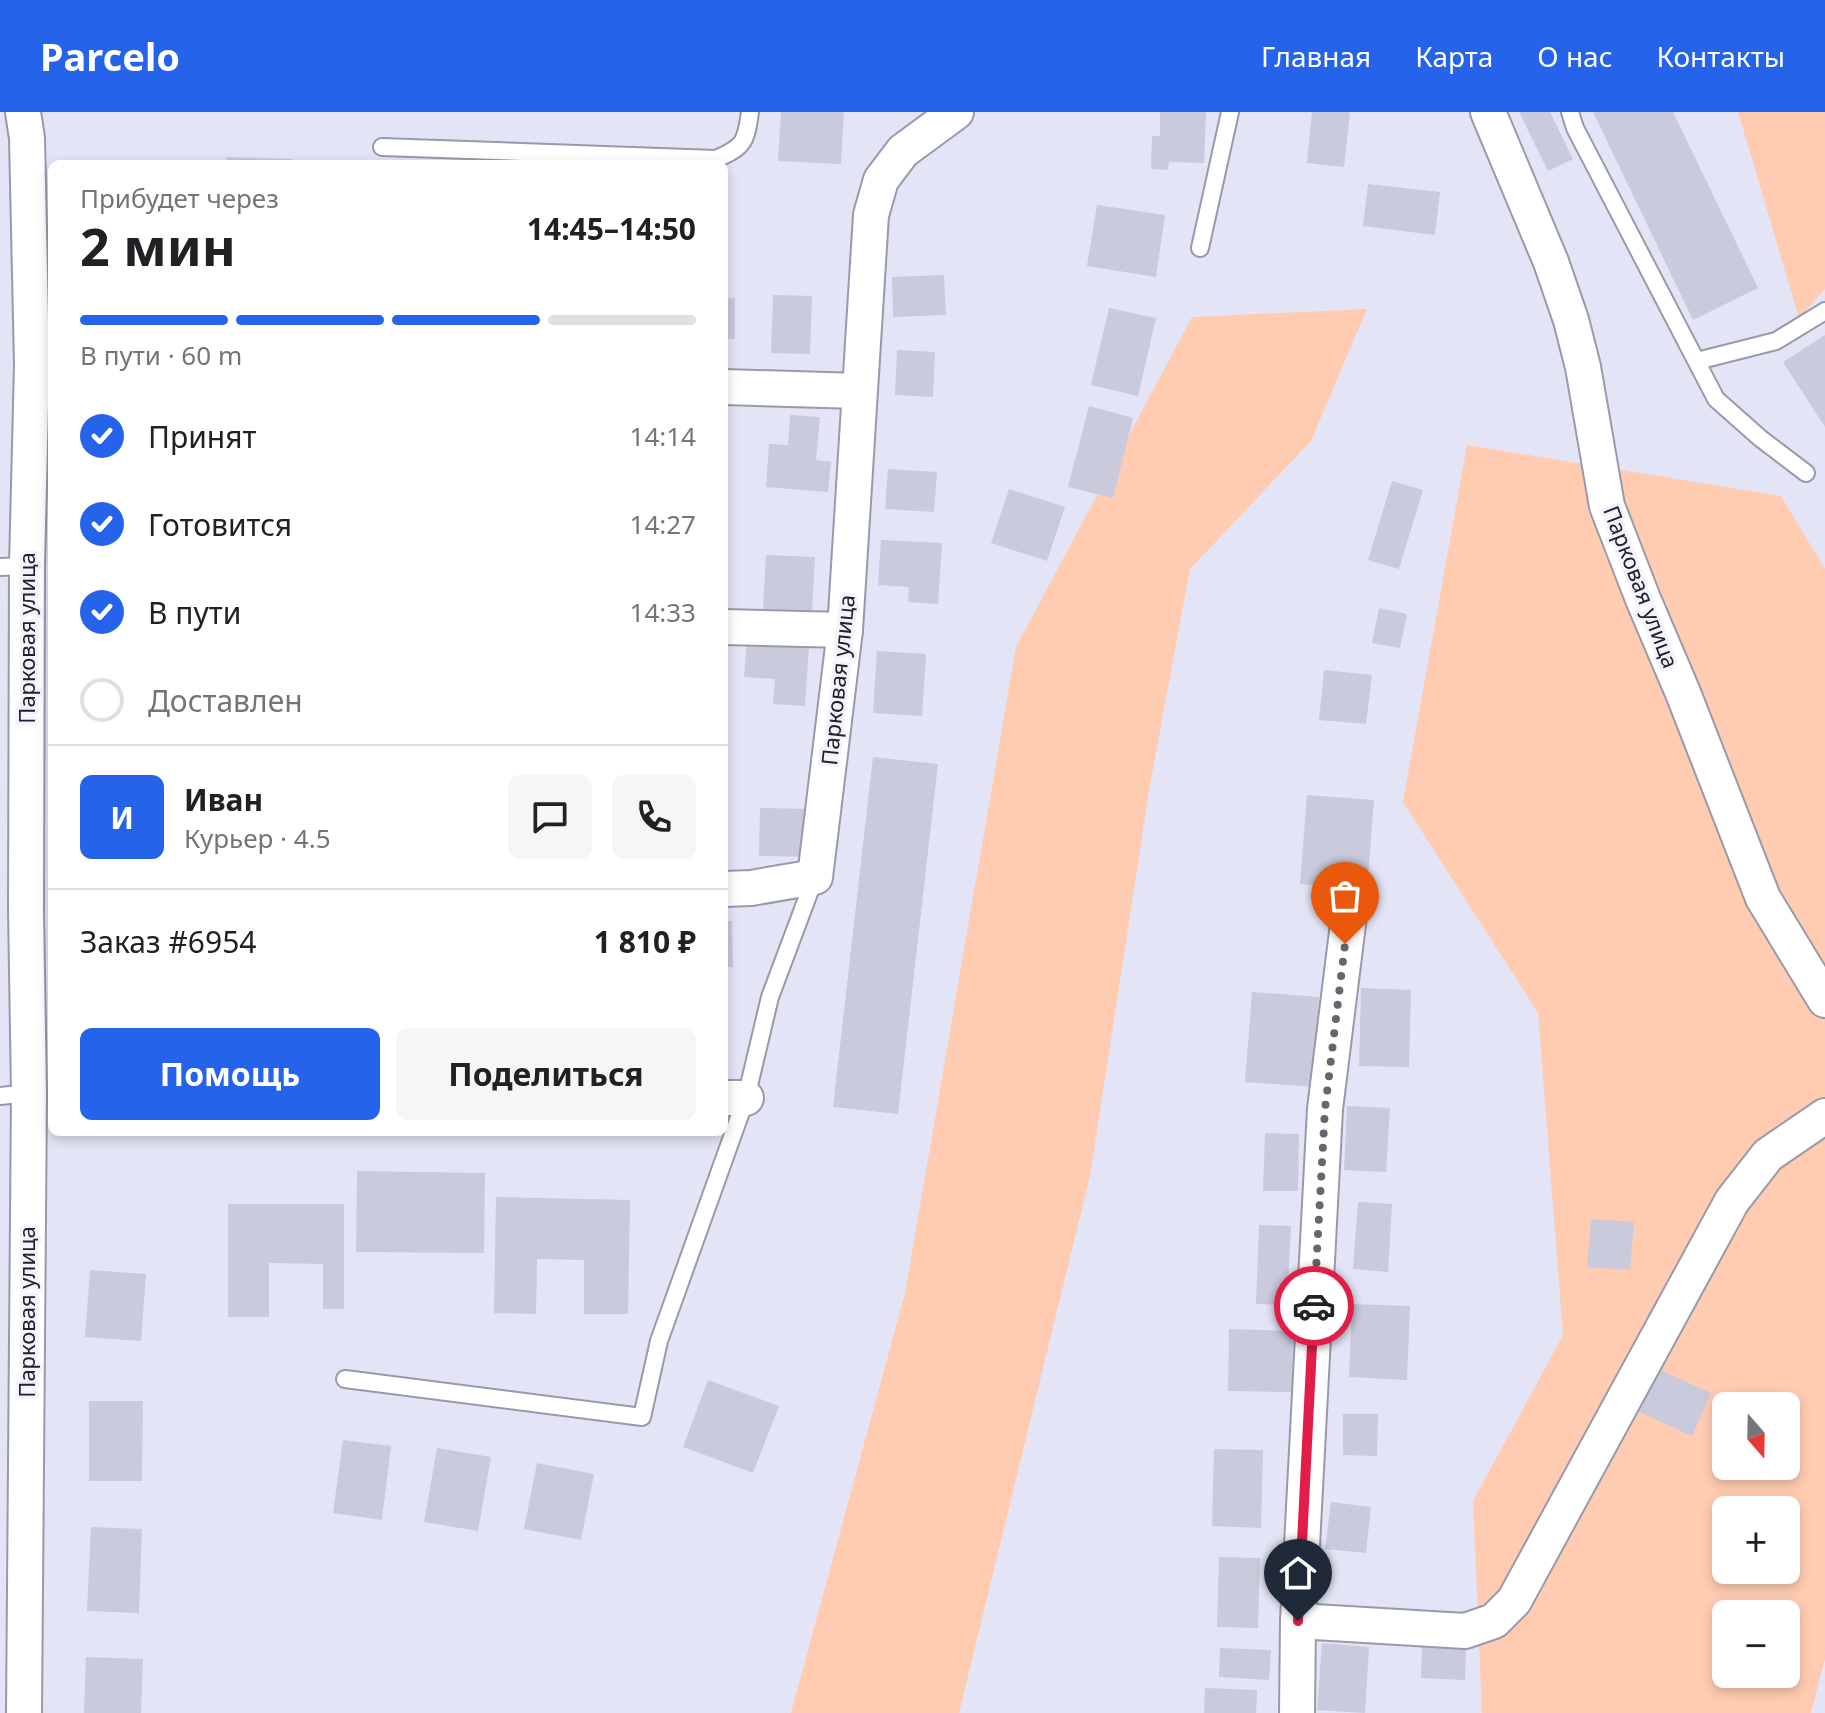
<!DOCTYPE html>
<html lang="ru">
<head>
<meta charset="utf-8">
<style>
  :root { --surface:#fff; --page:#f6f6f6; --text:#202124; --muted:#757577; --line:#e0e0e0; --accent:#2563eb }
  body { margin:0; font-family:"Noto Sans",sans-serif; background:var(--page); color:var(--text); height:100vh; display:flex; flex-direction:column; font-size:30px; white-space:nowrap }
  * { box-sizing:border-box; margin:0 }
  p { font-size:26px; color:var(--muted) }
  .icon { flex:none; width:44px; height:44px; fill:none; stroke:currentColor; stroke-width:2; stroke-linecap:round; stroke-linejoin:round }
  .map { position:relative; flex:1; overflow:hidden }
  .details { position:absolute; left:48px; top:48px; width:680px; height:976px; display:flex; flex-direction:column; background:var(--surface); border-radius:12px; box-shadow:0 4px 12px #0003 }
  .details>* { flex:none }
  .needle { width:52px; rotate:160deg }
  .buttons { position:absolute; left:1712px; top:1280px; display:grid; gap:16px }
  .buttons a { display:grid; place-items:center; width:88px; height:88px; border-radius:12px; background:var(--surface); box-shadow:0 4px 12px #0003; font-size:40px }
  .pin { position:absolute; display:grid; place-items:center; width:68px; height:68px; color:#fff; margin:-82px -34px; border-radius:50% 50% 50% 0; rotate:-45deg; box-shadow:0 0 8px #0007 }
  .pin .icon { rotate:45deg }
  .courier { position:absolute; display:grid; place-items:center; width:80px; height:80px; margin:-40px; border:6px solid #e11d48; border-radius:50%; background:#fff; color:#222; box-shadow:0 2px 10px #0007 }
  .head em { font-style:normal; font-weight:700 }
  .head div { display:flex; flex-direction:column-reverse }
  .head { display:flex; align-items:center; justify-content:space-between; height:136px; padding:0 32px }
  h1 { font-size:52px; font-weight:700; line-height:60px }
  .bar { display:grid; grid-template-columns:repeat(4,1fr); gap:12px 8px; align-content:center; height:96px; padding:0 32px }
  .bar i { height:10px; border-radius:6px; background:var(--line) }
  .bar .on { background:var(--accent) }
  .bar p { grid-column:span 4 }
  .line { display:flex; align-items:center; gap:20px; padding:0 32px; border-top:2px solid var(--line) }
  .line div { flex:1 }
  .round { display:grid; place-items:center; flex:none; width:84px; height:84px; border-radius:12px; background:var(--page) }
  ol { padding:0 32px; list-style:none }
  li { display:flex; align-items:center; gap:24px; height:88px }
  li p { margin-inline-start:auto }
  li .icon { padding:8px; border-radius:50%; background:var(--accent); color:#fff; stroke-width:4 }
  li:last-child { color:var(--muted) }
  li i { width:44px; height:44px; border:4px solid var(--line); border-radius:50% }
  .primary-button { display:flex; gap:16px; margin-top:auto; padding:16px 32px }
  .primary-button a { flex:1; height:92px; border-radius:12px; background:var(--accent); color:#fff; font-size:32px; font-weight:700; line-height:92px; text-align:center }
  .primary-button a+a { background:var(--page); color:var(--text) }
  header { display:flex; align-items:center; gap:48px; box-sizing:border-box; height:112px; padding:0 40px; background:var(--accent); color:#fff }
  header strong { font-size:38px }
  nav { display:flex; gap:44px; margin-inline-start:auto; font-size:28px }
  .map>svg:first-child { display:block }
  .green { fill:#ffccb1; fill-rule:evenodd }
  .building { fill:#c9cadc }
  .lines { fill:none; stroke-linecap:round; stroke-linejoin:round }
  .lane-casing { stroke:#9899aa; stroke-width:20 }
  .street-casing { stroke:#9899aa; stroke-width:38 }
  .lane { stroke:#fff; stroke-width:16 }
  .street { stroke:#fff; stroke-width:34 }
  .done { stroke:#656670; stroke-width:8; stroke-dasharray:0 14.4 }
  .route { stroke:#e11d48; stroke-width:10 }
  .labels { text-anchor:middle; stroke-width:7; stroke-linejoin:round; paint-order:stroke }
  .street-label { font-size:22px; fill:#212228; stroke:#f2f3fd }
</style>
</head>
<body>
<header>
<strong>Parcelo</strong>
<nav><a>Главная</a><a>Карта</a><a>О нас</a><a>Контакты</a></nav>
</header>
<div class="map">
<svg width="1825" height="1601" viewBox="0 0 1825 1601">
  <rect width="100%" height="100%" fill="#e3e5f6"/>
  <!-- green -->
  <g class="green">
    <polygon points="1738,0 1825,0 1825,177 1799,206"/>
    <polygon points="1367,197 1311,329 1190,457 1150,673 1090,1064 959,1601 791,1601 905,1181 1016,535 1192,205"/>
    <path d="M1467,333L1781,384L1825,457V1547L1811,1601H1482L1473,1389L1563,1223L1538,901L1403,690ZM1726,1294H1786V1354H1726ZM1726,1398H1786V1458H1726ZM1726,1502H1786V1562H1726Z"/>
  </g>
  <!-- building -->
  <g class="building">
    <polygon points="781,0 844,0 841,52 778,49"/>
    <polygon points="1160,0 1206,0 1204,51 1169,50 1168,58 1151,57 1152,24 1160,24"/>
    <polygon points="1312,0 1350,0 1344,55 1307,51"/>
    <polygon points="1519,0 1550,0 1573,47 1548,59"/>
    <polygon points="1593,0 1673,0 1758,176 1693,208"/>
    <polygon points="226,45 293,47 293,52 226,52"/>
    <polygon points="1368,72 1440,80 1435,123 1363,114"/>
    <polygon points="1097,93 1165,103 1156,165 1087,154"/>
    <polygon points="944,163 946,203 893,205 892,165"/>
    <polygon points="773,183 812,184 810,242 771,241"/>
    <rect x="724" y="186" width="11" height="41"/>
    <polygon points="1109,196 1156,206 1138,284 1091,273"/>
    <polygon points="1825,223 1825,315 1783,250"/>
    <polygon points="897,238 935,240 933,285 895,283"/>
    <polygon points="1089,294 1133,306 1113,386 1068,375"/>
    <polygon points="790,303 820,305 816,348 831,350 828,380 766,375 769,332 788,333"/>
    <polygon points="888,357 937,360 934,400 885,397"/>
    <polygon points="1392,369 1423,378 1399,457 1368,448"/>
    <polygon points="1009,377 1065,395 1047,449 991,431"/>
    <polygon points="881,428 942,431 938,492 908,490 909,475 878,473"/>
    <polygon points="766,443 815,445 812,499 763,497"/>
    <polygon points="1379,496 1407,502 1400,536 1372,531"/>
    <polygon points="747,529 809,534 805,594 773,592 775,567 744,565"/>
    <polygon points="877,539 926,542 922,604 873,601"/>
    <polygon points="1324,558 1372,563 1366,612 1319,608"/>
    <polygon points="873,645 938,652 898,1002 833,995"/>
    <polygon points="1307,683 1374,688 1367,777 1300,772"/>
    <polygon points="760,696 810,697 809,745 759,744"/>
    <polygon points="724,809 732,809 733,855 724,855"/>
    <polygon points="1361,876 1411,878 1409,955 1359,954"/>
    <polygon points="1252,880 1319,885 1313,975 1245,970"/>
    <polygon points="1347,994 1390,996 1386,1060 1344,1058"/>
    <polygon points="1265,1021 1299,1022 1298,1079 1263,1079"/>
    <polygon points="357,1059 485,1061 484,1141 356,1140"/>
    <polygon points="496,1085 630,1088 628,1202 584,1202 584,1148 537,1147 536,1202 494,1201"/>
    <polygon points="1358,1090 1392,1092 1388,1160 1353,1157"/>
    <polygon points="228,1092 344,1092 344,1197 323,1197 323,1152 269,1151 269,1205 228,1205"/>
    <polygon points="1591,1107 1634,1110 1630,1158 1587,1155"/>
    <polygon points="1259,1113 1291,1114 1287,1193 1256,1192"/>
    <polygon points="90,1158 146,1162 141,1229 85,1225"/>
    <polygon points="1352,1192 1410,1194 1407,1268 1349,1265"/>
    <polygon points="1229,1217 1293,1219 1292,1280 1228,1279"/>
    <polygon points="1652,1254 1711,1281 1692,1324 1633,1297"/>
    <polygon points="708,1268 779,1294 753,1361 683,1335"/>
    <polygon points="89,1289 143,1289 142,1369 89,1369"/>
    <polygon points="1343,1302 1378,1302 1377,1344 1343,1343"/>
    <polygon points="343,1328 391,1334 382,1408 333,1401"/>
    <polygon points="437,1336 491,1345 478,1419 424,1410"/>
    <polygon points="1214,1337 1263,1338 1261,1416 1212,1414"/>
    <polygon points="537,1351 594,1362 581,1428 524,1417"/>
    <polygon points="1331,1390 1371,1395 1366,1441 1325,1437"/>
    <polygon points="91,1415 142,1417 139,1501 87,1499"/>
    <polygon points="1219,1445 1260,1446 1258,1516 1217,1515"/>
    <polygon points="1322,1531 1369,1535 1365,1601 1317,1598"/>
    <polygon points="1422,1535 1466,1537 1465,1568 1421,1566"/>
    <polygon points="1220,1536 1271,1538 1269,1568 1219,1565"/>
    <polygon points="86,1545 143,1547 141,1601 84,1601"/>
    <polygon points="1205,1576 1257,1578 1256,1601 1204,1601"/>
  </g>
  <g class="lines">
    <!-- lane casing -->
    <g class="lane-casing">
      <g id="lane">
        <polyline points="1570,0 1575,16 1716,287 1760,326 1806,361"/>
        <path d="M382,35L716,47C744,35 746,30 750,0"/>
        <polyline points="1200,136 1230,0"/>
        <polyline points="1697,249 1776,229 1825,199"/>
        <polyline points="0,455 27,454"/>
        <polyline points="0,984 29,981"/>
        <polyline points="345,1267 642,1305 659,1229 746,986 770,885 815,765"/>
      </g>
    </g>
    <!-- street casing -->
    <g class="street-casing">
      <g id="street">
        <polyline points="23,0 27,26 32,253 27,454 26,798 29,981 24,1601"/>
        <polyline points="1488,0 1551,150 1571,208 1583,255 1607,394 1643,487 1683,581 1763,786 1825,888"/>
        <polyline points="724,275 859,279"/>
        <polyline points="724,515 845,518"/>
        <polyline points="724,777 751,776 815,765 845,518 871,103 881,68 903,39 956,0"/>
        <polyline points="724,986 746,986"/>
        <polyline points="1298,1509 1465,1519 1494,1509 1514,1489 1732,1089 1768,1043 1825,1004"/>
        <polyline points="1297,1601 1298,1509 1325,997 1349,804"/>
      </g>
    </g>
    <!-- lane -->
    <use href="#lane" class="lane"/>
    <!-- street -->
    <use href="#street" class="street"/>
  </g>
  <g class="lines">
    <!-- done -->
    <polyline class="done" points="1314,1194 1325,997 1345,832"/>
    <!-- route -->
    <polyline class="route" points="1298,1509 1314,1194"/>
  </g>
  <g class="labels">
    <!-- street labels -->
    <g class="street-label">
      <text transform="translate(1641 475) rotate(69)" y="8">Парковая улица</text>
      <text transform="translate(27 526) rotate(-90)" y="8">Парковая улица</text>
      <text transform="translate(838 568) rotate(-84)" y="8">Парковая улица</text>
      <text transform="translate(27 1200) rotate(-90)" y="8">Парковая улица</text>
    </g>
  </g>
</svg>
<div class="buttons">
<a><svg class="needle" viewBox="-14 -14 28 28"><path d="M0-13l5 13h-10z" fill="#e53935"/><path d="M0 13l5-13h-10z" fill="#757577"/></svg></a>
<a>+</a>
<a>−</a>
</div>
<div class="pin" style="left:1345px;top:832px;background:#ea580c"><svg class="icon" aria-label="bag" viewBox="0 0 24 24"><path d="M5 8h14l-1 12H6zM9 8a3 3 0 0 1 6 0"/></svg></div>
<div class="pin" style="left:1298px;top:1509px;background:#1f2937"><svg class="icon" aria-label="home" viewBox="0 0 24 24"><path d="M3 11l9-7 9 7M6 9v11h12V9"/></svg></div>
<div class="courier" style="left:1314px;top:1194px"><svg class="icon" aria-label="car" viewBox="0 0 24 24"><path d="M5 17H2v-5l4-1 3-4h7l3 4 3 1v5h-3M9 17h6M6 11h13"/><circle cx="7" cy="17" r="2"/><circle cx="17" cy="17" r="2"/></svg></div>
<section class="details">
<div class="head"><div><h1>2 мин</h1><p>Прибудет через</p></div><em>14:45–14:50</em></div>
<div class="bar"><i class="on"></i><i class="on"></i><i class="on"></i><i></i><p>В пути · 60 m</p></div>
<ol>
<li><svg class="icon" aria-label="check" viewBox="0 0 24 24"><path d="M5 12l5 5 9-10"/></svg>Принят<p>14:14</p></li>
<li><svg class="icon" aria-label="check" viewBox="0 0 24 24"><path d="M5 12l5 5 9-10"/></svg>Готовится<p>14:27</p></li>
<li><svg class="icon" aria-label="check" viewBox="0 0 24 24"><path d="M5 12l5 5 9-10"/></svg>В пути<p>14:33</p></li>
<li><i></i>Доставлен</li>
</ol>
<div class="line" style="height:144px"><b class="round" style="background:var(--accent);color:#fff">И</b><div><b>Иван</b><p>Курьер · 4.5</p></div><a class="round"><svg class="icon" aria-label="chat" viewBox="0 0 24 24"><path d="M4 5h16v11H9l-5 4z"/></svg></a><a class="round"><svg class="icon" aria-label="phone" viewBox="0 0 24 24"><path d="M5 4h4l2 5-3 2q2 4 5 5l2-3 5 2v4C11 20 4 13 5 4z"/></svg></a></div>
<div class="line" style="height:104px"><div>Заказ #6954</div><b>1 810 ₽</b></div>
<div class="primary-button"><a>Помощь</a><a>Поделиться</a></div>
</section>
</div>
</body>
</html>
